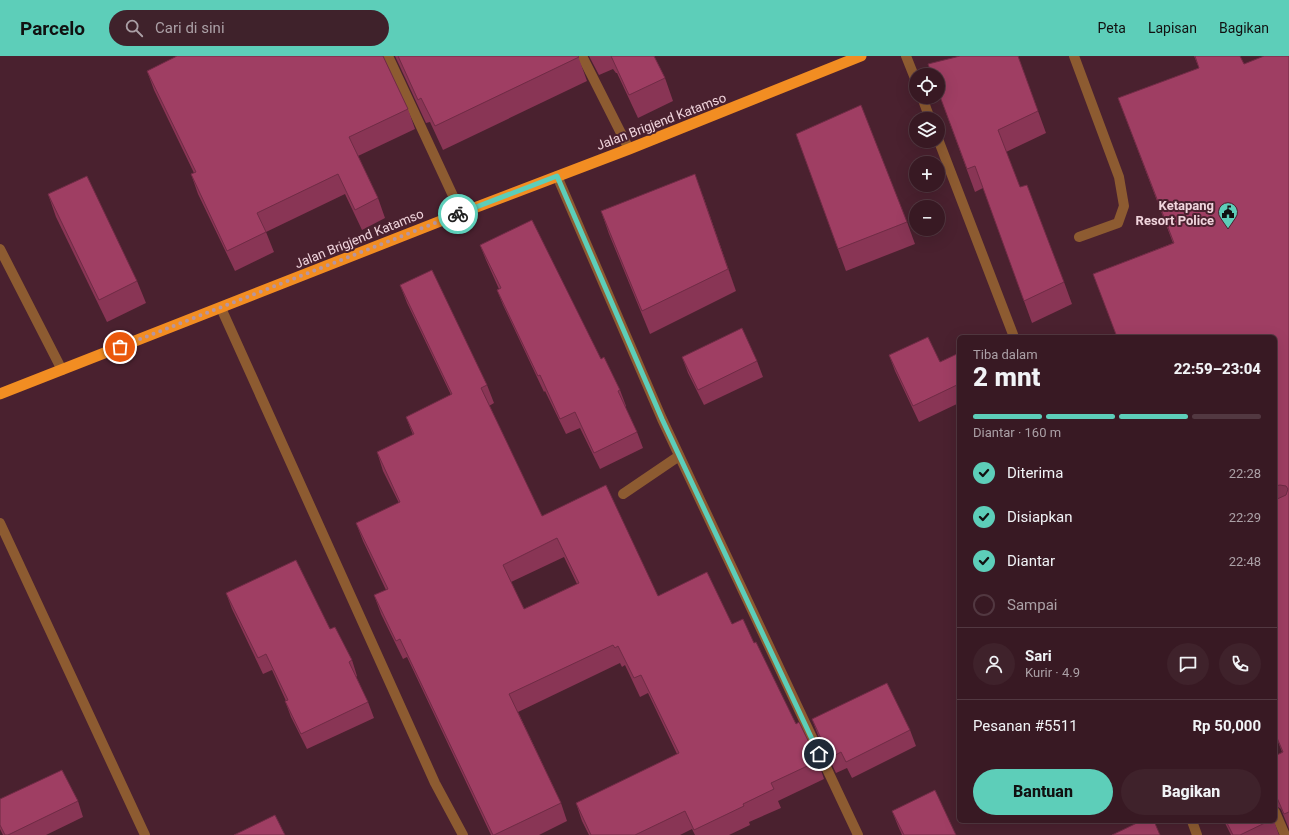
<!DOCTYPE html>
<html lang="id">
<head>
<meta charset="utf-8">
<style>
  :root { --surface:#381923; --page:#3f222b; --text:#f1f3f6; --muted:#aba0a6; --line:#523841; --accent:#5dceb9 }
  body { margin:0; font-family:Roboto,sans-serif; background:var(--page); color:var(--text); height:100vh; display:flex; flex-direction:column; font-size:15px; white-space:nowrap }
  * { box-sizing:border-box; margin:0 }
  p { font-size:13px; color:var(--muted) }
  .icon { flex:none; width:22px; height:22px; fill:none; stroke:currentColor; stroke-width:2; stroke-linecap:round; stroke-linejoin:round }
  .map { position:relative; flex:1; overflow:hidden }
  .side { position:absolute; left:957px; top:279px; width:320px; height:488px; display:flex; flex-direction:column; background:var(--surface); border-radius:6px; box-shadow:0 4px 16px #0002,0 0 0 1px var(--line) }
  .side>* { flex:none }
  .controls { position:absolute; left:909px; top:12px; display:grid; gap:8px }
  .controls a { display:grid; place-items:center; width:36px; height:36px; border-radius:50%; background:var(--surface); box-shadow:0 4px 16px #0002,0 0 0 1px var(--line); font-size:20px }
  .pin { position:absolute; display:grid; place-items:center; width:34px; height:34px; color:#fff; margin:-17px; border:2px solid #fff; border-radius:50%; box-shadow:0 1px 4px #0007 }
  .courier { position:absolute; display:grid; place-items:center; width:40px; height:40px; margin:-20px; border:3px solid #5dceb9; border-radius:50%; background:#fff; color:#222; box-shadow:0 1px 5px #0007 }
  .summary em { font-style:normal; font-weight:800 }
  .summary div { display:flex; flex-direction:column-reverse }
  .summary { display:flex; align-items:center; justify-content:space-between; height:68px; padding:0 16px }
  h1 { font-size:26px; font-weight:800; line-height:30px }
  .bar { display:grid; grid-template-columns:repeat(4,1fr); gap:6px 4px; align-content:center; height:48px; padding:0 16px }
  .bar i { height:5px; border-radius:3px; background:var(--line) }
  .bar .on { background:var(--accent) }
  .bar p { grid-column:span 4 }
  .line { display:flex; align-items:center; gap:10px; padding:0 16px; border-top:1px solid var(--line) }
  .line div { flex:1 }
  .round { display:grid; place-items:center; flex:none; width:42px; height:42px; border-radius:21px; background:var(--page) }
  ol { padding:0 16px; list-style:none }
  li { display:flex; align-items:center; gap:12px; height:44px }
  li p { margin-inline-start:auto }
  li .icon { padding:4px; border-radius:50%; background:var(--accent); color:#111; stroke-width:4 }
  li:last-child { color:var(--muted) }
  li i { width:22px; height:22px; border:2px solid var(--line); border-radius:50% }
  .primary-button { display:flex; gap:8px; margin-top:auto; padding:8px 16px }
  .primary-button a { flex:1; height:46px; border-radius:24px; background:var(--accent); color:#111; font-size:16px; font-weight:800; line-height:46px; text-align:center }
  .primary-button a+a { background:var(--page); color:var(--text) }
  header { display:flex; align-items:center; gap:24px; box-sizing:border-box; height:56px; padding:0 20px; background:var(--accent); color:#111 }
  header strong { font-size:19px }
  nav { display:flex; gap:22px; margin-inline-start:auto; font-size:14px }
  .search { width:280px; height:36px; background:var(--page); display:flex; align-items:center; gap:10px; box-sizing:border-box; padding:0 14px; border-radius:22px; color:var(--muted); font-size:15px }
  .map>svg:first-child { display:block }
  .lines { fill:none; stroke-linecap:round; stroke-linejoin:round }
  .service { stroke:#8d5b31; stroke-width:10 }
  .minor { stroke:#8d5b31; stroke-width:10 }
  .trunk { stroke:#f28d22; stroke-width:11 }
  .wall { fill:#893555; fill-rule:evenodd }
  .shaded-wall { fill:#6f2b45 }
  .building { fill:#9f3e63; stroke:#6f2b45; fill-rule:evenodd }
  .done { stroke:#b796a0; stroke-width:4; stroke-dasharray:0 7.2 }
  .route { stroke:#5dceb9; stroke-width:5 }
  .labels { text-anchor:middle; stroke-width:4; stroke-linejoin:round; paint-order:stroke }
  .street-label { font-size:13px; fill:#f1d5dd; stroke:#4a212f }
  .poi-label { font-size:13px; font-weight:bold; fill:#f1d5dd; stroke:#4a212f; text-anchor:end }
</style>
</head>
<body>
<header>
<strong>Parcelo</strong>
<div class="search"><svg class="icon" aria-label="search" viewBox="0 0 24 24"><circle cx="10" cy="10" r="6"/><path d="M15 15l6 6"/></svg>Cari di sini</div>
<nav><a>Peta</a><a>Lapisan</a><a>Bagikan</a></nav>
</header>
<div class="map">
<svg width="1289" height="779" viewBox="0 0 1289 779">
  <rect width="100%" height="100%" fill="#4a212f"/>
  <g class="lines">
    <!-- service -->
    <g class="service">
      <polyline points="1074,0 1119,121 1124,150 1118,167 1079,181"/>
      <polyline points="623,438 679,400"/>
    </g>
    <!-- minor -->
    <g class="minor">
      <polyline points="388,0 461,157"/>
      <polyline points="582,0 629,93"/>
      <polyline points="906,0 916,25"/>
      <polyline points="922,41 930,63"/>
      <polyline points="938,83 1014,281"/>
      <polyline points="557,120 662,363 858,779"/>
      <polyline points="0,193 62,314"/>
      <polyline points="221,252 435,727 463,779"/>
      <polyline points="0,467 145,779"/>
      <polyline points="1275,756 1285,779"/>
      <polyline points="1192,765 1197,779"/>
    </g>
    <!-- trunk -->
    <polyline class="trunk" points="0,338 461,157 629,93 861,0"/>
  </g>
  <!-- wall -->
  <g class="wall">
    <polygon points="395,0 578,0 587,25 443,94 430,66 426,67"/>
    <polygon points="589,0 654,0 665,22 673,45 638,62 617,17 616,17 613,13 599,19"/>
    <polygon points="1018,0 1046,77 1006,96 1020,131 1064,226 1072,248 1032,267 983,132 975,136 938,35"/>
    <polygon points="1194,0 1244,8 1289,0 1289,773 1281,753 1276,750 1275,750 1275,700 1282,696 1275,678 1275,281 1117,281 1093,218 1173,187 1118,42 1199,12"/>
    <polygon points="147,15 408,53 415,73 358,100 378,142 385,162 362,174 345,138 266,176 274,196 235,215 198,138 191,118 194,117 154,34"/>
    <polygon points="796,78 907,166 915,188 846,215"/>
    <polygon points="48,138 137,225 146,247 107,266 56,161"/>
    <polygon points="703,140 736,235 650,278 609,178 601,155"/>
    <polygon points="480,189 601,303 620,334 626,350 625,351 637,376 643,392 600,413 580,372 566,378 545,335 544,336 503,249 497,234 499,233 486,204"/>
    <path d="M400,229L487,329L494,347L489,350L542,460L658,540L732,568L754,587L796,668L818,705L824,723L778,745L781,752L749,766L750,769L729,779H695L692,773L680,779H589L582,765L576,747L677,698L648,637L640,641L625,609L622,611L620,607L518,656L561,747L567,765L539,779H491L407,601L403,603L381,558L374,539L386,534L363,485L356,467L399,447L383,415L377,396L413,379L406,361L451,339L407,247ZM564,501L577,528L524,553L511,526Z"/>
    <polygon points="959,297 959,347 919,366 895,315 889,299 940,306"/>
    <polygon points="682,301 757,305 763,321 704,349 688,317"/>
    <polygon points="226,537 330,573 352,604 357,620 356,621 368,646 374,662 307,693 291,661 285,645 286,645 272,614 263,618 232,553"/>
    <polygon points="812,663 910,674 916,690 852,722 847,712 836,717 818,679"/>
    <polygon points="0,743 78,745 83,761 46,779 3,779 0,773"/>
    <polygon points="892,755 956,779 902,779 898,770"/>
    <polygon points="1224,765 1274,765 1279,779 1231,779"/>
  </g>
  <!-- shaded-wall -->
  <polygon class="shaded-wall" points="695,118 703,140 736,235 728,213"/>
  <!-- building -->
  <g class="building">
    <polygon points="177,0 383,0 408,53 349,81 378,142 355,154 338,118 257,157 266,176 227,195 191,118 196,116 147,15"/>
    <polygon points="398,0 578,0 579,1 435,70 421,42 418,44"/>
    <polygon points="611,0 654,0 665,22 629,39"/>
    <polygon points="960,0 1018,0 1038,55 998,74 1020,131 1027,129 1064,226 1024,245 975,110 967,113 938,35 938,19 932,19 928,8"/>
    <polygon points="1195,0 1240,0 1244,8 1264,0 1289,0 1289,756 1284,758 1275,737 1275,700 1283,696 1275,677 1275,444 1286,439 1288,433 1286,430 1280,429 1275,430 1275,281 1148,281 1147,280 1143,281 1117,281 1093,218 1174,187 1118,42 1199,12"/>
    <polygon points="861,49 907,166 838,193 796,78"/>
    <polygon points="695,118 728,213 642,255 601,155"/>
    <polygon points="87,120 137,225 99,244 48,138"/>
    <polygon points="532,164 601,303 604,301 620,334 618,335 637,376 594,397 575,356 560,363 540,319 538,320 497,234 501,232 480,189"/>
    <path d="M432,214L487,329L481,332L542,460L606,429L658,540L707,516L732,568L743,563L754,587L756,586L796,668L799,666L818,705L771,727L774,733L743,748L744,750L694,774L685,755L635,779H591L576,747L679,697L641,619L634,622L618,590L615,592L613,589L509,638L561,747L494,779H493L400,583L396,585L374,539L388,533L356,467L400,446L377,396L414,378L406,361L452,338L400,229ZM557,482L579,527L524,553L503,509Z"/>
    <polygon points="742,272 757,305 698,334 682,301"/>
    <polygon points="928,281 940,306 959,297 959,328 913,350 889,299"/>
    <polygon points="296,504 330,573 335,571 352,604 349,606 368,646 301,678 285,645 288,644 266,598 258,602 226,537"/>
    <polygon points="887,627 910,674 846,706 841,696 830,702 812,663"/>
    <polygon points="62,714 78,745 8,779 5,779 0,769 0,743"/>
    <polygon points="935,734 956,779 904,779 892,755"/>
    <polygon points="275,759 285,779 234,779"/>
    <polygon points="1141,765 1154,765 1160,779 1112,779"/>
    <polygon points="1226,765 1269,765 1240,779 1233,779"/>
  </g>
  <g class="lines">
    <!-- done -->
    <polyline class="done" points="120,291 458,158"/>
    <!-- route -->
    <polyline class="route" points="458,158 557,120 662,363 819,698"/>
  </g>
  <!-- icons -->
  <defs>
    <g id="civic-pin" transform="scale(1)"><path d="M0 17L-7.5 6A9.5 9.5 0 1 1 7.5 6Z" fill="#5dceb9" stroke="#4a212f"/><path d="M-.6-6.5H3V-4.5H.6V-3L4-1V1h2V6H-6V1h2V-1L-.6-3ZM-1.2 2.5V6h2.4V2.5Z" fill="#111"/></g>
  </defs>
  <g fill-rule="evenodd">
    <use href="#civic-pin" x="1228" y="156"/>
  </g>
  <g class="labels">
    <!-- street labels -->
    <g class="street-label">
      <text transform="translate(661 65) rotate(-21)" y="5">Jalan Brigjend Katamso</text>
      <text transform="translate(359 182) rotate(-22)" y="5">Jalan Brigjend Katamso</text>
    </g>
    <!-- poi labels -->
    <g class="poi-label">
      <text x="1214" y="154">Ketapang<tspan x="1214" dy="15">Resort Police</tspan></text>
    </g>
  </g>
</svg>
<div class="controls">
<a><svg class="icon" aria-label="locate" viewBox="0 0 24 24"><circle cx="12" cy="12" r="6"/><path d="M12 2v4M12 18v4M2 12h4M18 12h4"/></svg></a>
<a><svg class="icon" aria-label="layers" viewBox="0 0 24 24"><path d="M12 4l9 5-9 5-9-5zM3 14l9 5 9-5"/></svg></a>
<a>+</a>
<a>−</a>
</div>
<div class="pin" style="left:120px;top:291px;background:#ea580c"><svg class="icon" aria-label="bag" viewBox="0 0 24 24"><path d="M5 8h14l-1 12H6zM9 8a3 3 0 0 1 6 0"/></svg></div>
<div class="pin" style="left:819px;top:698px;background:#1f2937"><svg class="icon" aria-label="home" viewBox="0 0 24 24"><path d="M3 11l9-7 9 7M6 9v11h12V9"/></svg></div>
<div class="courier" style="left:458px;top:158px"><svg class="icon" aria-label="bike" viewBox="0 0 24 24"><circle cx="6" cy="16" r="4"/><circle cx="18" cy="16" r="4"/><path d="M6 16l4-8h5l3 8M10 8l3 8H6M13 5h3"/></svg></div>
<section class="side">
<div class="summary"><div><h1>2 mnt</h1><p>Tiba dalam</p></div><em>22:59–23:04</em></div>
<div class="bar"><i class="on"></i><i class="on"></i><i class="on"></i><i></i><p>Diantar · 160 m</p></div>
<ol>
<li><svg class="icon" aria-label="check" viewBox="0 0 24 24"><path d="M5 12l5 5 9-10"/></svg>Diterima<p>22:28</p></li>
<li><svg class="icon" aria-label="check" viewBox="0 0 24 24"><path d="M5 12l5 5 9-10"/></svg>Disiapkan<p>22:29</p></li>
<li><svg class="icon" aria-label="check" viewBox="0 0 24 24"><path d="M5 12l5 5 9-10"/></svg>Diantar<p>22:48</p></li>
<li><i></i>Sampai</li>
</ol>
<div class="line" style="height:72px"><a class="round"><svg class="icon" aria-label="person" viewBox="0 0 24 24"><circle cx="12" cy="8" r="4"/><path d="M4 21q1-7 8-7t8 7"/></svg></a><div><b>Sari</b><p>Kurir · 4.9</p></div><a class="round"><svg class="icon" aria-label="chat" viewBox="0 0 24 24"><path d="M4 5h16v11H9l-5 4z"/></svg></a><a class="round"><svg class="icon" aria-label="phone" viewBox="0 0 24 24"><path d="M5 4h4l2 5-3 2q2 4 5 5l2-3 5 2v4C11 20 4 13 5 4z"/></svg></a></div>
<div class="line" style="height:52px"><div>Pesanan #5511</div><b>Rp 50,000</b></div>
<div class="primary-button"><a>Bantuan</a><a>Bagikan</a></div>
</section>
</div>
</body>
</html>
